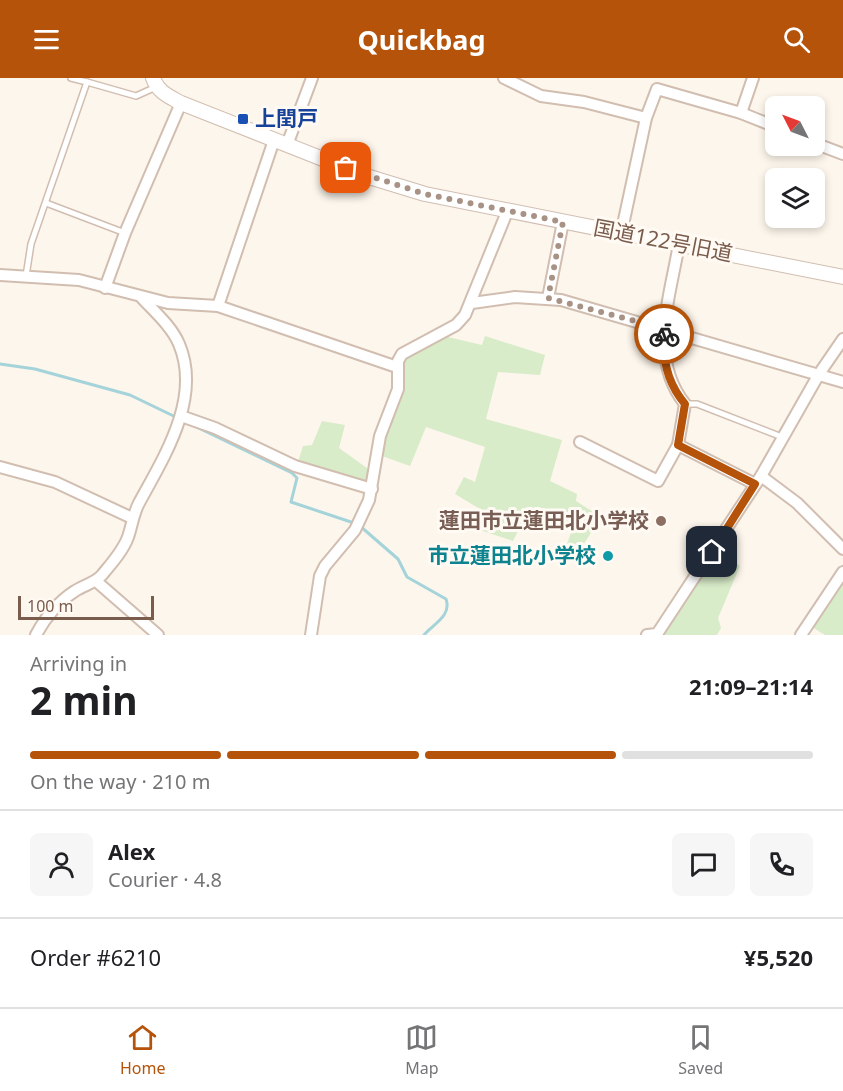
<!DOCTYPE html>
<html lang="en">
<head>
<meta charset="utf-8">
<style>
  :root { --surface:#fff; --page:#f6f6f6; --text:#202124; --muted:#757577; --line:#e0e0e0; --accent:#b45309 }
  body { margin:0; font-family:"Noto Sans","Noto Sans JP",sans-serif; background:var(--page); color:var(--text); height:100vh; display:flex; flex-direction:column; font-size:22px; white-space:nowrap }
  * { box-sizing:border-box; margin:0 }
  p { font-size:20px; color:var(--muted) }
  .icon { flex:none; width:33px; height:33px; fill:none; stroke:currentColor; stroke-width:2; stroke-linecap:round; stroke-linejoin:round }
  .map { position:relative; height:557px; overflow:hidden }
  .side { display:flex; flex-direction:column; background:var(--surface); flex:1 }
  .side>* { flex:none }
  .needle { width:39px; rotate:312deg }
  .buttons { position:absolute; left:765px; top:18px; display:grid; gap:12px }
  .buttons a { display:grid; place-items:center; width:60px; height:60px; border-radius:9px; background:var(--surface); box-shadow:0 3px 9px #0003; font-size:30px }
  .scale { position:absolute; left:18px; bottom:15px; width:136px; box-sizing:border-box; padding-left:6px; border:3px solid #7a5c4d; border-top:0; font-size:16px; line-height:21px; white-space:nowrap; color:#7a5c4d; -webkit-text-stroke:4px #fffaf3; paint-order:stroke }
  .pin { position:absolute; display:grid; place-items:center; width:51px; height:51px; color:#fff; margin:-26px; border-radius:12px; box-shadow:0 3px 9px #0006 }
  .courier { position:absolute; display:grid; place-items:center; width:60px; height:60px; margin:-30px; border:4px solid #b45309; border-radius:50%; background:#fff; color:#222; box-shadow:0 2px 8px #0007 }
  .head em { font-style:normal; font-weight:700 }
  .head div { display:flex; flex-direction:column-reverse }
  .head { display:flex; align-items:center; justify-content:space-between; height:102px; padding:0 30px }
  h1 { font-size:39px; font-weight:700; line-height:45px }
  .bar { display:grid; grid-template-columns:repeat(4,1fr); gap:9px 6px; align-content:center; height:72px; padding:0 30px }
  .bar i { height:8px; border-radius:4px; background:var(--line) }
  .bar .active { background:var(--accent) }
  .bar p { grid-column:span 4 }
  .line { display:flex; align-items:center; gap:15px; padding:0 30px; border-top:2px solid var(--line) }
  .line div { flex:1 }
  .round { display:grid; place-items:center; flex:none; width:63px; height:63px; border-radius:9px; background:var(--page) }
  header { display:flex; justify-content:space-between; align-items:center; height:78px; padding:0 30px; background:var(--accent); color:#fff; font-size:27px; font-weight:700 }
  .menu { display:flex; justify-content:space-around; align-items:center; height:84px; border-top:2px solid var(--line); background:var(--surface); font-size:16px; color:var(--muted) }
  .menu a { display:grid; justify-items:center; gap:3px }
  .menu .active { color:var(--accent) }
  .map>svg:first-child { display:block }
  .green { fill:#d8ecc9 }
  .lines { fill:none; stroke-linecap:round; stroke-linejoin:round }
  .stream { stroke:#a5d3da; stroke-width:3 }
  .service-casing { stroke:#d1beb0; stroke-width:8 }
  .minor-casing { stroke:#d1beb0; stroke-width:14 }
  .tertiary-casing { stroke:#d1beb0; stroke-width:16 }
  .service { stroke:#fff; stroke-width:5 }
  .minor { stroke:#fff; stroke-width:10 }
  .tertiary { stroke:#fff; stroke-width:14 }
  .done { stroke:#a89285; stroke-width:6; stroke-dasharray:0 10.8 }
  .route { stroke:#b45309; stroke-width:8 }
  .transit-dot { fill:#1a4fb4; stroke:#fffaf3; stroke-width:2 }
  .education-dot { fill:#8d6e63; stroke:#fffaf3; stroke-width:2 }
  .culture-dot { fill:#0f9aa8; stroke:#fffaf3; stroke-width:2 }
  .labels { text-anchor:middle; stroke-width:6; stroke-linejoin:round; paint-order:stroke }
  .transit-label { font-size:21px; font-weight:bold; fill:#164399; stroke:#fffaf3; text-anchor:start }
  .street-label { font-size:21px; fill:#7a5c4d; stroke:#fffaf3 }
  .education-label { font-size:21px; font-weight:bold; fill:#785e54; stroke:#fffaf3; text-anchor:end }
  .culture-label { font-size:21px; font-weight:bold; fill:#0d838f; stroke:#fffaf3; text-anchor:end }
</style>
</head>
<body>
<header><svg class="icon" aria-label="menu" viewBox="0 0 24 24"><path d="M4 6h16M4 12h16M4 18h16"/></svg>Quickbag<svg class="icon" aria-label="search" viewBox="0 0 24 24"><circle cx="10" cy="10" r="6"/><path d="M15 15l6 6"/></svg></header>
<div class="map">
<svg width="843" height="557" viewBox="0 0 843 557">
  <rect width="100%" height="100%" fill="#fdf6ec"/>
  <!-- green -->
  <g class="green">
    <polygon points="444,258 482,267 485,258 545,277 540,297 498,294 486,341 562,362 550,403 577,416 576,423 601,439 580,472 567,466 572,452 547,440 542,449 523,443 513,463 480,452 480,431 455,416 464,399 475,404 485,369 426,349 410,388 382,378 403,277"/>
    <polygon points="322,343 345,347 339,370 371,393 367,405 298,384 303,368 312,367"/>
    <polygon points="718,473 740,488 718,540 721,550 717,557 663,557"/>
    <polygon points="843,505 843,557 825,557 812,549"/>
  </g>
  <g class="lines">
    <!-- stream -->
    <g class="stream">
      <polyline points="0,286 35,291 130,317 292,395 297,400 291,424 354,445"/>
      <path d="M360,448L398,481L407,499L446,521C452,538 433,546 424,557"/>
    </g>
    <!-- service casing -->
    <g class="service-casing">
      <g id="service">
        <polyline points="71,0 87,4"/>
        <polyline points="46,125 125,155"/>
        <polyline points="26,198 31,166 87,4 136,18 156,9"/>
        <polyline points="685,326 697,326 782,359"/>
      </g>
    </g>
    <!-- minor casing -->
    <g class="minor-casing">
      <g id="minor">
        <polyline points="504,0 541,18 584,24 646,40"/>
        <polyline points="741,35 753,0"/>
        <polyline points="814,65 843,76"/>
        <polyline points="287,67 312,0"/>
        <polyline points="621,156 646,40 657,11 741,35 776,49"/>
        <polyline points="0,197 79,202 168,225 218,228 397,289"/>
        <polyline points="105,210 125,155 181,25"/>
        <polyline points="548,220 563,144"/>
        <polyline points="472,225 515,219 561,222 843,304"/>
        <polyline points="218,228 274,62"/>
        <polyline points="181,338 215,350 295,388 372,411"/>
        <polyline points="580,364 658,403 678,367 755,406"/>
        <path d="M678,367L685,326C648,280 670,219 679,166"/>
        <polyline points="0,389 55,404 132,440"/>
        <polyline points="761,398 797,425 843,471"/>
        <polyline points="96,503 158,557"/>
        <path d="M36,557C44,541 59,523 75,513C84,507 95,505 102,497C111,486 123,473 128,459C132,448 133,436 139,425C164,379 202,320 179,266C172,249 155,234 142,220"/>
        <polyline points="311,557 320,498 325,488 355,452 369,422 380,358 398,311 398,283 402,276 456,247 465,237 507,134"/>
        <polyline points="647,557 657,556 761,398 819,296 843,261"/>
        <polyline points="801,557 843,494"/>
      </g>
    </g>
    <!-- tertiary casing -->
    <g class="tertiary-casing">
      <path id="tertiary" d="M153,0C158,14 168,18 181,25L366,98L425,116L843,199"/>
    </g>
    <!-- service -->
    <use href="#service" class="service"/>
    <!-- minor -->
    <use href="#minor" class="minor"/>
    <!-- tertiary -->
    <use href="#tertiary" class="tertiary"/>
  </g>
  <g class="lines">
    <!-- done -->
    <polyline class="done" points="346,90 425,116 563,144 548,220 665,251 664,256"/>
    <!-- route -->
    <path class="route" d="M664,256C662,283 668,306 685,326L678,367L755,406L712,474"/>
  </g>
  <!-- markers -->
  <rect class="transit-dot" x="237" y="35" width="12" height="12" rx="3"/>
  <circle class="education-dot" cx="661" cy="443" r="6"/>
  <circle class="culture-dot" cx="608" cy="478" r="6"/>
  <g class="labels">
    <!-- transit labels -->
    <g class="transit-label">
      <text x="255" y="48">上閏戸</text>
    </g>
    <!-- street labels -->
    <g class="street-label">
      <text transform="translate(663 163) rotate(11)" y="7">国道122号旧道</text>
    </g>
    <!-- education labels -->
    <g class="education-label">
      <text x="649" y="450">蓮田市立蓮田北小学校</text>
    </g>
    <!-- culture labels -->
    <g class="culture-label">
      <text x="596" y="485">市立蓮田北小学校</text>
    </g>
  </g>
</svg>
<div class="buttons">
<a><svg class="needle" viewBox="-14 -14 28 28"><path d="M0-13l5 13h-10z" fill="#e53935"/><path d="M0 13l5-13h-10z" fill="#757577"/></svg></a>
<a><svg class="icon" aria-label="layers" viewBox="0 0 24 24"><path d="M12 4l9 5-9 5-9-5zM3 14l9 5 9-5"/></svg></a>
</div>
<div class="scale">100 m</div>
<div class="pin" style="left:346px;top:90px;background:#ea580c"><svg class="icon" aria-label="bag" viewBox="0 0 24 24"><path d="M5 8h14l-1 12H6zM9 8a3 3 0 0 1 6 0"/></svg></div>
<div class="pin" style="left:712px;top:474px;background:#1f2937"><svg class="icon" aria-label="home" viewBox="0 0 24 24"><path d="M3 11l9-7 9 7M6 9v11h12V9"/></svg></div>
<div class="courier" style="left:664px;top:256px"><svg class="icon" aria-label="bike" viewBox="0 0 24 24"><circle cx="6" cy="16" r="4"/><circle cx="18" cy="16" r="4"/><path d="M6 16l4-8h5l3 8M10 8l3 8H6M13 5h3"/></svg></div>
</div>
<section class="side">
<div class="head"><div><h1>2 min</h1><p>Arriving in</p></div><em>21:09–21:14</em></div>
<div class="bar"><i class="active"></i><i class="active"></i><i class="active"></i><i></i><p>On the way · 210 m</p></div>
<div class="line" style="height:108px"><a class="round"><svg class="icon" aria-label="person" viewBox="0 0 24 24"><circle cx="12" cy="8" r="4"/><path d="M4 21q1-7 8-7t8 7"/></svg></a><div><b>Alex</b><p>Courier · 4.8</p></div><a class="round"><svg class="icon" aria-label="chat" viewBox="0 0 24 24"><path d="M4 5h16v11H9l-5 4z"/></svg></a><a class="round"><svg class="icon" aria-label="phone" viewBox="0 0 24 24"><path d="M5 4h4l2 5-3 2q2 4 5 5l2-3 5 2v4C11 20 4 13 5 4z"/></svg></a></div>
<div class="line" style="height:78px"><div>Order #6210</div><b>¥5,520</b></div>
</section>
<nav class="menu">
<a class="active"><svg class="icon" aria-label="home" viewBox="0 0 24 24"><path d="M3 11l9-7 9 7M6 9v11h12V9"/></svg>Home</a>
<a><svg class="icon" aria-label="map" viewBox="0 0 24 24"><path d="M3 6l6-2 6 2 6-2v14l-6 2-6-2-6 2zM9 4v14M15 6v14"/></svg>Map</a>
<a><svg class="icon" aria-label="saved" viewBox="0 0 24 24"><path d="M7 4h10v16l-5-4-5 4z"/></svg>Saved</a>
</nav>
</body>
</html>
